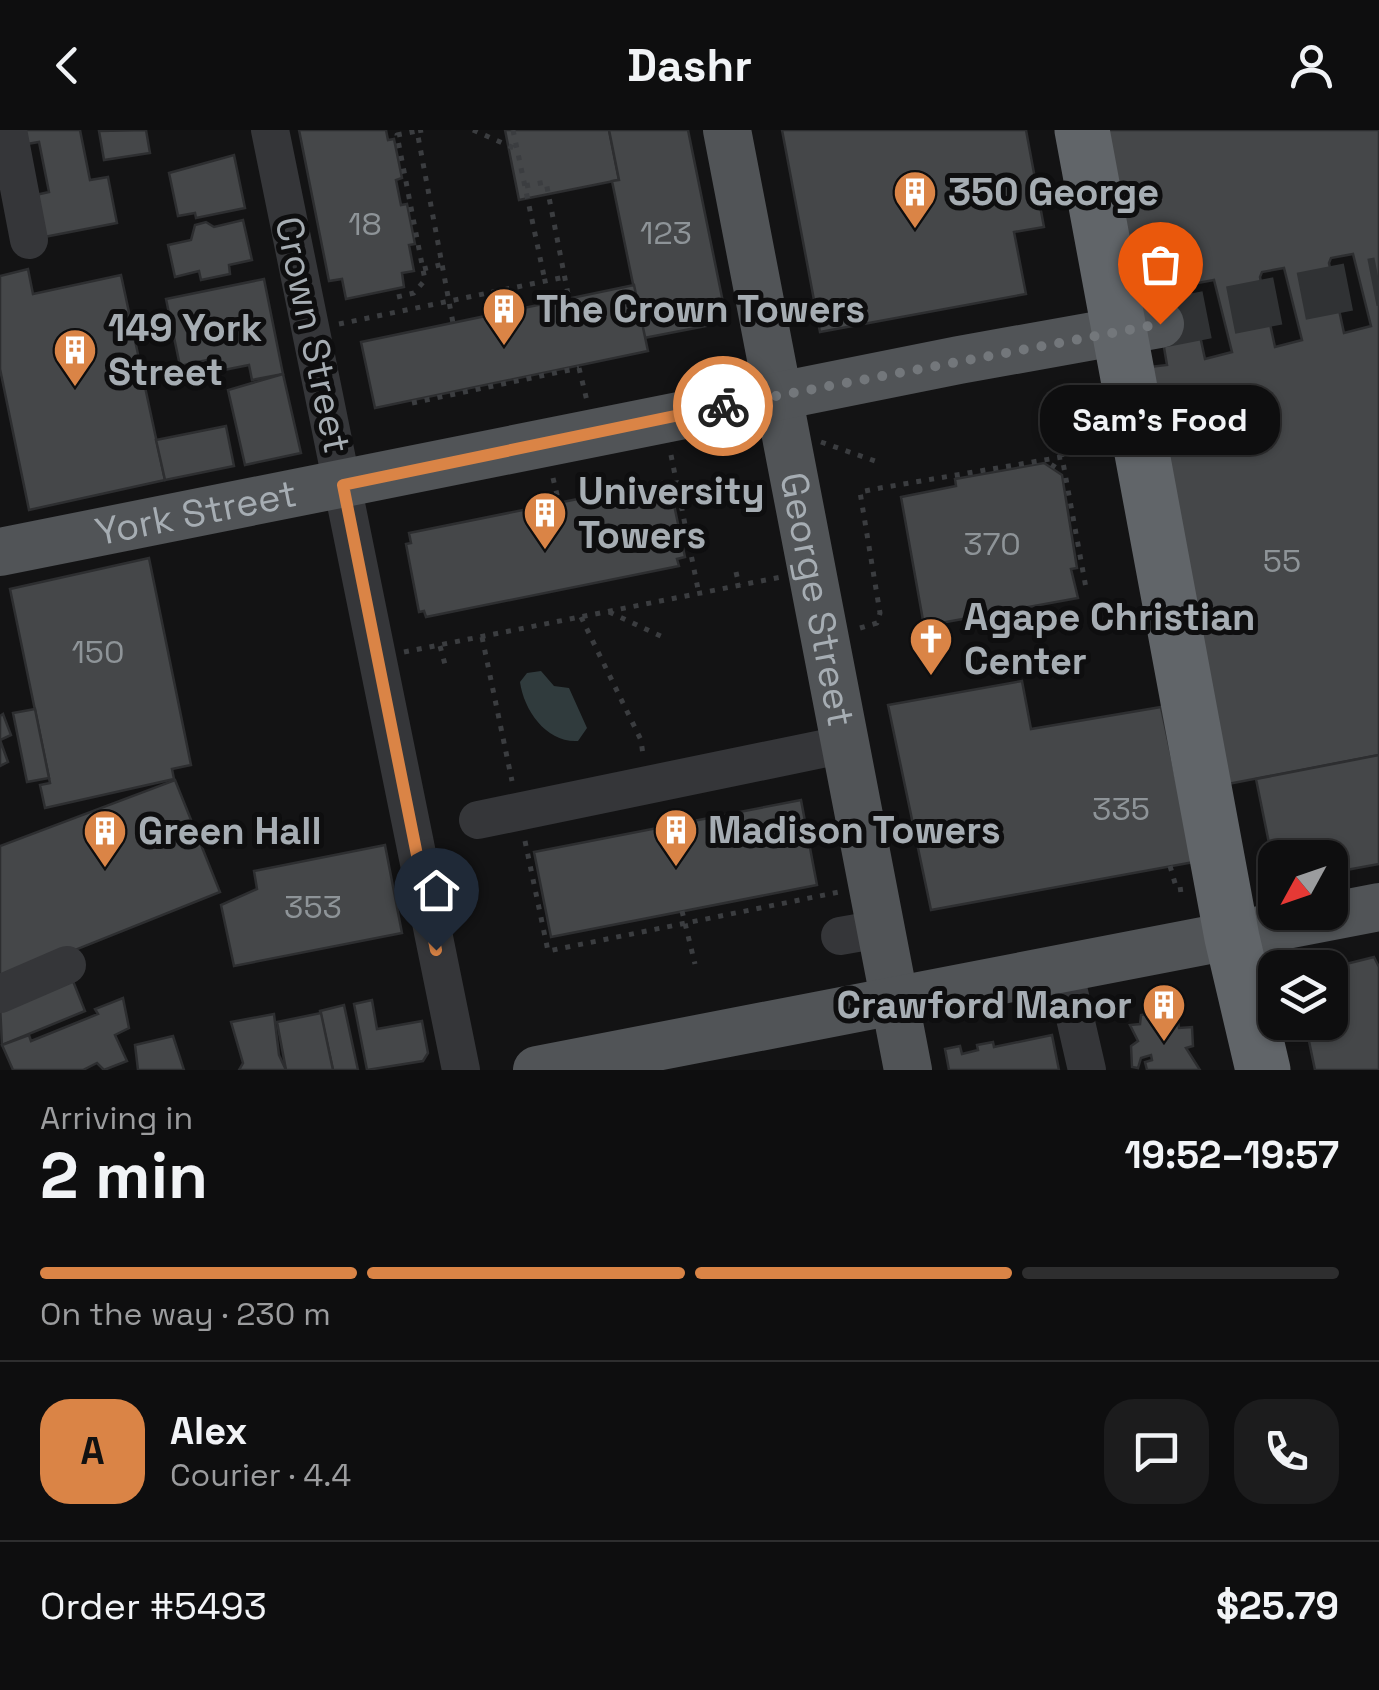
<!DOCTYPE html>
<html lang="en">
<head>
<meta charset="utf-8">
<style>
  :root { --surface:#0e0e0f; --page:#1c1c1d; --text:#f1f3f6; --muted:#9b9c9e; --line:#2e2e2f; --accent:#da8446 }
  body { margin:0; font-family:"Space Grotesk",sans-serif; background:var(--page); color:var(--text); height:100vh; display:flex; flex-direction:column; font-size:38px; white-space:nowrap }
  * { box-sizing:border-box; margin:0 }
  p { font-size:32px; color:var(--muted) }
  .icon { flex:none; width:55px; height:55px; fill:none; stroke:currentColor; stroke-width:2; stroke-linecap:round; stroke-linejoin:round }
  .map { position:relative; height:940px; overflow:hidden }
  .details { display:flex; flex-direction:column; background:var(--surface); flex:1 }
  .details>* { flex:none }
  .needle { width:65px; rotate:230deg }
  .tools { position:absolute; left:1258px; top:710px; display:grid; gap:20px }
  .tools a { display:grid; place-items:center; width:90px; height:90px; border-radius:20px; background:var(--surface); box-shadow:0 2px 8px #0004,0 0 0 2px var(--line); font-size:50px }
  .pin { position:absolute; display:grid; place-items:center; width:85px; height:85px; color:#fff; margin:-102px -42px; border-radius:50% 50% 50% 0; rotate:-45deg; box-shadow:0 0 10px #0007 }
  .pin .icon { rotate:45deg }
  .courier { position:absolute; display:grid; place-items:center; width:100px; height:100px; margin:-50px; border:8px solid #da8446; border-radius:50%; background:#fff; color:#222; box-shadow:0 2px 12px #0007 }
  .bubble { position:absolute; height:70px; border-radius:30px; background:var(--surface); box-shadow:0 2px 8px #0004,0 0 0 2px var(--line); font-size:32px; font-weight:800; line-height:70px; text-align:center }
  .head em { font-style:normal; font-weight:800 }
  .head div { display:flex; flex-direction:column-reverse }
  .head { display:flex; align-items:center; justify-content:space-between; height:170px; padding:0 40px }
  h1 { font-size:65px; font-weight:800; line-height:75px }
  .bar { display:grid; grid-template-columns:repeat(4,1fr); gap:15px 10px; align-content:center; height:120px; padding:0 40px }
  .bar i { height:12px; border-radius:8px; background:var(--line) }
  .bar .selected { background:var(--accent) }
  .bar p { grid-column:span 4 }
  .line { display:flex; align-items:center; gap:25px; padding:0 40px; border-top:2px solid var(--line) }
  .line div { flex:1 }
  .round { display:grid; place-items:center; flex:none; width:105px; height:105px; border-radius:30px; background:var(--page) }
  header { display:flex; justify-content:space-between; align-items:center; height:130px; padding:0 40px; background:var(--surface); font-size:45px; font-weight:800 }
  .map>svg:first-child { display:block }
  .water { fill:#303b3d }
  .building { fill:#454749; stroke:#2d2e30; stroke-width:2.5; fill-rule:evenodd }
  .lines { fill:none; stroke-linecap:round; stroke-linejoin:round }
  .major-tunnel { stroke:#303234; stroke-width:48; stroke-dasharray:48 24; stroke-linecap:butt }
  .path { stroke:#3b3d40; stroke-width:5; stroke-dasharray:5 8; stroke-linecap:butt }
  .minor { stroke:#353639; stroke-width:38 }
  .major { stroke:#515457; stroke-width:48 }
  .highway { stroke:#616569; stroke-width:55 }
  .done { stroke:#73777b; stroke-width:10; stroke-dasharray:0 18 }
  .route { stroke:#da8446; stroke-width:12 }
  .labels { text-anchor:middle; stroke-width:10; stroke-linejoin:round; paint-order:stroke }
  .number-label { font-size:32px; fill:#8e9498 }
  .poi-label { font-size:38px; font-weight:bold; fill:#a6adb3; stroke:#0e0e0f; text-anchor:start }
  .street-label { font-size:38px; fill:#a6adb3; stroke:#0e0e0f }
</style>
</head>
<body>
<header><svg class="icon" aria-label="back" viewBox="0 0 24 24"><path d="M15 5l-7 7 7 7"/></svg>Dashr<svg class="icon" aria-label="person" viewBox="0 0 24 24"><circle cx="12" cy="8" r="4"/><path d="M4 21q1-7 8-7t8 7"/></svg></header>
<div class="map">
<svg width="1379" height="940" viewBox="0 0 1379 940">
  <rect width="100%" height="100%" fill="#131314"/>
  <!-- water -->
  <path class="water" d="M541,541L554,556L569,558L587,598L578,611C547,613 524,581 520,552L527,543Z"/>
  <!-- building -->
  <g class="building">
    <polygon points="18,0 80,0 90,50 108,47 117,93 39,108 31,66 49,62 39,12 21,15"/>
    <polygon points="146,0 150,23 104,30 99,1"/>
    <polygon points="299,0 386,0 388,10 394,9 402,48 396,50 401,75 407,74 415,114 409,115 414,141 402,143 404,157 346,169 342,149 329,151"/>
    <polygon points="505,0 609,0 619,50 519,70"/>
    <polygon points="609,0 688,0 726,187 705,191 706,196 644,208 612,51 619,50"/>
    <polygon points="782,0 1026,0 1044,97 1014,102 1026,164 820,202"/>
    <path d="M1103,0H1379V625L1228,654L1149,237L1167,235L1155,165L1134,166ZM1353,124L1371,196L1344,203L1329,133L1331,128ZM1284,138L1302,210L1275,217L1260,147L1262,142ZM1214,150L1232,222L1205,229L1190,159L1192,154Z"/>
    <polygon points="234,25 245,78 196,88 195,83 178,86 169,43"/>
    <polygon points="243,90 252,130 229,135 230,144 201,150 199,141 175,147 168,115 191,110 195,95 206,92 214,97"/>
    <polygon points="28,139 33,164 121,145 165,350 29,380 0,239 0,146"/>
    <polygon points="264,149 283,244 252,250 249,235 209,243 207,230 180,236 166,169"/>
    <polygon points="634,155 648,221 375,278 361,212"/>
    <polygon points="283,244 301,323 245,335 228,260"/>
    <polygon points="226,296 234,336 165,350 156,310"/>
    <polygon points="1044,333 1062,345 1077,438 1071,439 1078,468 924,496 901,367 956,356 955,349"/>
    <polygon points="662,352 665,366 672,365 685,427 677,429 679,436 426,487 424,481 419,482 406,414 411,413 409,403"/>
    <polygon points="149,428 191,635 172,639 174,649 45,678 40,655 50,653 10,459"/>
    <polygon points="1022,551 1031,599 1161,577 1194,732 931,780 888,575"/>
    <polygon points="35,579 49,648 27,652 13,583"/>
    <polygon points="3,584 11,605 0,610 8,632 0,636 0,586"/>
    <polygon points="1379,625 1379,734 1330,743 1330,728 1275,728 1275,743 1256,649"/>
    <polygon points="175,650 220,762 0,850 0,716"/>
    <polygon points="801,670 817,755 551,807 534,722"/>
    <polygon points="385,715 402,803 234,836 221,775 257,759 254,741"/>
    <polygon points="1374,827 1379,837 1379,940 1315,940 1305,892 1330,892 1330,838"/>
    <polygon points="71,846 85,881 2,915 0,875"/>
    <polygon points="123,868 129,898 115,905 127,931 104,940 97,933 83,940 13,940 2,915 29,905 31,911 98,884 95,879"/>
    <polygon points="372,870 377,899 422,891 428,923 423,931 367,940 354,874"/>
    <polygon points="344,875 358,940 333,940 320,881"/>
    <polygon points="321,883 333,940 286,940 277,892"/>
    <polygon points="274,884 279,925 286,940 239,940 243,933 231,892"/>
    <polygon points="1147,884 1166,886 1167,893 1171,893 1170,886 1177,885 1179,898 1192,897 1193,916 1186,918 1200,940 1147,940 1145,932 1152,930 1151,925 1141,928 1138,938 1132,937 1131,916 1138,911 1130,895 1140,894 1141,885"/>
    <polygon points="1052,905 1059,940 949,940 945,919 960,916 962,924 978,920 977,915 993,912 994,917"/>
    <polygon points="173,906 184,940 138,940 135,915"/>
  </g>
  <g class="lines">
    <!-- major-tunnel -->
    <polyline class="major-tunnel" points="1160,194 1379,151"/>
    <!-- path -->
    <g class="path">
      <polyline points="423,0 417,1 453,193"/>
      <polyline points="473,0 516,19"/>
      <polyline points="513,0 545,151"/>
      <polyline points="525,56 546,52 568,164 565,170"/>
      <polyline points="423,139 444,134"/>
      <polyline points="397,167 414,163 425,150 397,5 417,1"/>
      <polyline points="339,194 565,147"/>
      <polyline points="579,238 587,271"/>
      <polyline points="412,273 579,238"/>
      <polyline points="821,312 875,331"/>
      <polyline points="671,325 699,464"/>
      <polyline points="1052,338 1094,274"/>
      <polyline points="553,348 559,373"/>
      <polyline points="736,442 739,455"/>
      <polyline points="609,482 665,508"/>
      <polyline points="581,487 641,610 643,625"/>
      <polyline points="860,498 877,493 880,483 860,362 880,358 1062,327 1086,458"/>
      <polyline points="482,507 512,651"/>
      <polyline points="440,516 446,538"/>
      <polyline points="404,522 781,447"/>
      <polyline points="525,711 548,821 839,762"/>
      <polyline points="1170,736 1177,760 1184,759"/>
      <polyline points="682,781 695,834"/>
    </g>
    <!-- minor -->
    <g class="minor">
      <polyline points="8,0 29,110"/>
      <polyline points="270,0 461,940"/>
      <polyline points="478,690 846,614"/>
      <polyline points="840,806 880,799"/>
      <polyline points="1064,840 1087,940"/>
      <polyline points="0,864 67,835"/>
    </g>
    <!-- major -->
    <g class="major">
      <path id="s1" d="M727,0L908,940"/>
      <path id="s2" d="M0,422L959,230L1160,194"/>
      <polyline points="537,940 1379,777"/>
    </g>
    <!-- highway -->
    <polyline class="highway" points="1082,0 1232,808 1263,940"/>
  </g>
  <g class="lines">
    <!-- done -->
    <polyline class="done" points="723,276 1160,194"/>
    <!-- route -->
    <polyline class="route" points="436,820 343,355 723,276"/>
  </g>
  <!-- icons -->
  <defs>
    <g id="building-pin" transform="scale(2.25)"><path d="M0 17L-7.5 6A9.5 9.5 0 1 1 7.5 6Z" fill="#da8446" stroke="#0e0e0f"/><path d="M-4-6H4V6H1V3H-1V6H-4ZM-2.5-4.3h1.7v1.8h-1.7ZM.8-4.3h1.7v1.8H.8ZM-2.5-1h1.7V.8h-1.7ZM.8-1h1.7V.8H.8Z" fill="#fff"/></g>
    <g id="church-pin" transform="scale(2.25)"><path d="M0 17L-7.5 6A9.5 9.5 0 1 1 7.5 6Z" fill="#da8446" stroke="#0e0e0f"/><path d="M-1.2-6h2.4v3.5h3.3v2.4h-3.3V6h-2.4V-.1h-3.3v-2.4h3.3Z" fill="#fff"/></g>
  </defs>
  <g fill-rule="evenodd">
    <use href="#building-pin" x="915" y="62"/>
    <use href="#building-pin" x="504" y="179"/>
    <use href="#building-pin" x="75" y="220"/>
    <use href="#building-pin" x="545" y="383"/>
    <use href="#church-pin" x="931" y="509"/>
    <use href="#building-pin" x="676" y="700"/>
    <use href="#building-pin" x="105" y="701"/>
    <use href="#building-pin" x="1164" y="875"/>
  </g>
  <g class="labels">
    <!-- number labels -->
    <g class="number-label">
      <text x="365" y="105">18</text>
      <text x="666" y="114">123</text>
      <text x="992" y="425">370</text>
      <text x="1282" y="442">55</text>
      <text x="98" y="533">150</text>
      <text x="1121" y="690">335</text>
      <text x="313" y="788">353</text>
    </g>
    <!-- poi labels -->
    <g class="poi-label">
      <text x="948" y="75">350 George</text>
      <text x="536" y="192">The Crown Towers</text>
      <text x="108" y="211">149 York<tspan x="108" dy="44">Street</tspan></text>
      <text x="578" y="374">University<tspan x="578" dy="44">Towers</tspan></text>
      <text x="964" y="500">Agape Christian<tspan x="964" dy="44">Center</tspan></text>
      <text x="708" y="713">Madison Towers</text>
      <text x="138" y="714">Green Hall</text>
      <text x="1132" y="888" text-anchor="end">Crawford Manor</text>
    </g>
    <!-- street labels -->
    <g class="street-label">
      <text transform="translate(313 205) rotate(78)" y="13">Crown Street</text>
      <text dy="13" stroke="none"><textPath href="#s2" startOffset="200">York Street</textPath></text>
      <text dy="13" stroke="none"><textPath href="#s1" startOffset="478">George Street</textPath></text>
    </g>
  </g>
</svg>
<div class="tools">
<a><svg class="needle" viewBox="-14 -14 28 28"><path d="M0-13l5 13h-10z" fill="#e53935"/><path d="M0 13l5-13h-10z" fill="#9b9c9e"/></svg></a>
<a><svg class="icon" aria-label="layers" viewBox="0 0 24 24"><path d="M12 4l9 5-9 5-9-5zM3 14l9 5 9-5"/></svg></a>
</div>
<div class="pin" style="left:1160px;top:194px;background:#ea580c"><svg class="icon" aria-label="bag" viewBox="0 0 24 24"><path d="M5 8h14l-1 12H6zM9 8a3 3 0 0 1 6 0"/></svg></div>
<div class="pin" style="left:436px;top:820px;background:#1f2937"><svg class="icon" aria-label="home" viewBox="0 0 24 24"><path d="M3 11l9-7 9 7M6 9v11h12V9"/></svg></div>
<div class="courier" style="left:723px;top:276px"><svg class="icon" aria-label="bike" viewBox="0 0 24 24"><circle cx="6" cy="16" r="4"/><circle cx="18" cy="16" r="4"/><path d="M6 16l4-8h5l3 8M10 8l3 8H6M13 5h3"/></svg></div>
<div class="bubble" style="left:1040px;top:255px;width:240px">Sam's Food</div>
</div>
<section class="details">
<div class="head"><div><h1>2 min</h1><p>Arriving in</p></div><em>19:52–19:57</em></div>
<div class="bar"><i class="selected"></i><i class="selected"></i><i class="selected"></i><i></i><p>On the way · 230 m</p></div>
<div class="line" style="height:180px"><b class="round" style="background:var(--accent);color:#111">A</b><div><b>Alex</b><p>Courier · 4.4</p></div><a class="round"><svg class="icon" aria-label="chat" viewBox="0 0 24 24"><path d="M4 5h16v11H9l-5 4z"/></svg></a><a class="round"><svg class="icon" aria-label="phone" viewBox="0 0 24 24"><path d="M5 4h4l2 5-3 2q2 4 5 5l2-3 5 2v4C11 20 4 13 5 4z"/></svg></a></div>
<div class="line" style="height:130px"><div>Order #5493</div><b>$25.79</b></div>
</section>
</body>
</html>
